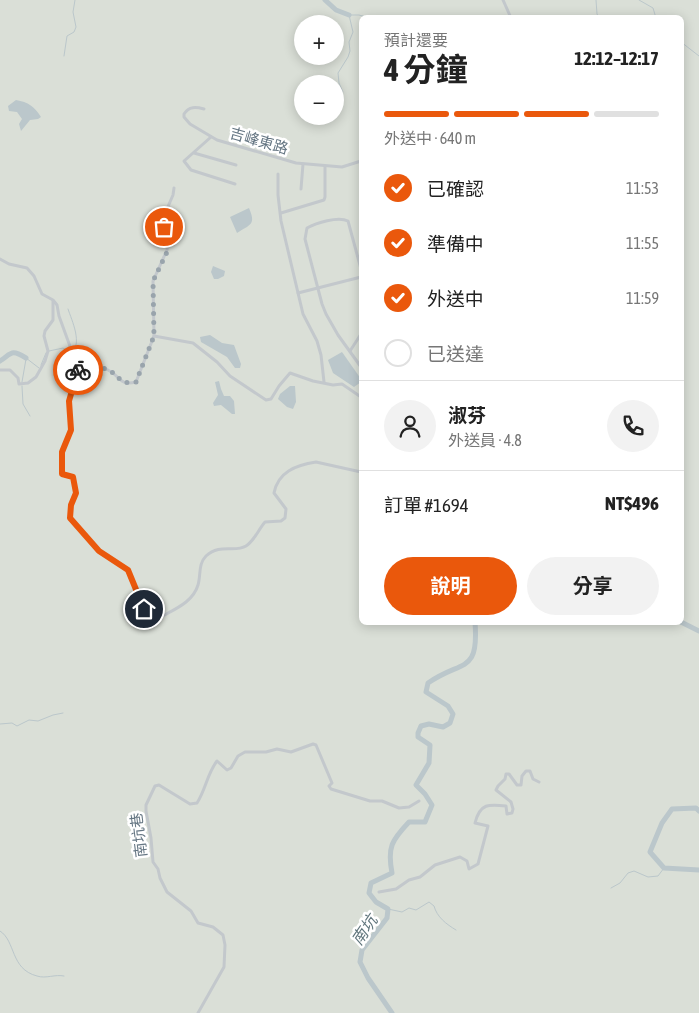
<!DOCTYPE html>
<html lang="zh-TW">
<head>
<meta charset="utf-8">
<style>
  :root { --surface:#fff; --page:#f2f2f2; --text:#222; --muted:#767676; --line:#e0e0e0; --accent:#ea580c }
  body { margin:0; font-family:"Asap Condensed","Noto Sans TC",sans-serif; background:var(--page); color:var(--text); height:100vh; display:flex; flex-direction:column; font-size:19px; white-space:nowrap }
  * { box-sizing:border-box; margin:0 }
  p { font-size:16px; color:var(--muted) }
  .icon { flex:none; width:28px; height:28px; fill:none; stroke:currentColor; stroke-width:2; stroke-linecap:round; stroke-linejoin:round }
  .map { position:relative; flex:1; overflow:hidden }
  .drawer { position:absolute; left:359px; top:15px; width:325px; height:610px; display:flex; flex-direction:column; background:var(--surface); border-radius:8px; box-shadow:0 2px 12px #0003 }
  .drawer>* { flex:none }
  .buttons { position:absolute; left:294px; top:15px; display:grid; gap:10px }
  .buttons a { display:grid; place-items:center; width:50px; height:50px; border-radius:50%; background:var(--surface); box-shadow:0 2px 12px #0003; font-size:25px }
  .pin { position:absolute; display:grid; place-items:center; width:42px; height:42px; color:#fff; margin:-21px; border:2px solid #fff; border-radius:50%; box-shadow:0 1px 5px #0007 }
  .courier { position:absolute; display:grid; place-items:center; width:50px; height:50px; margin:-25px; border:4px solid #ea580c; border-radius:50%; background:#fff; color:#222; box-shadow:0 1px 6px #0007 }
  .overview em { font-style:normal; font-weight:700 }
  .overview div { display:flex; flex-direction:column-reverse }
  .overview { display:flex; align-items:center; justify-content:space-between; height:85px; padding:0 25px }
  h1 { font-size:32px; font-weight:700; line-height:38px }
  .bar { display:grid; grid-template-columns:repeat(4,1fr); gap:8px 5px; align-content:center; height:60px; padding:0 25px }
  .bar i { height:6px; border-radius:4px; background:var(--line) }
  .bar .current { background:var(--accent) }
  .bar p { grid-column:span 4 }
  .line { display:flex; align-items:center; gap:12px; padding:0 25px; border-top:1px solid var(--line) }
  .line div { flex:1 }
  .round { display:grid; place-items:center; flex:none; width:52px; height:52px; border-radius:26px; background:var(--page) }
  ol { padding:0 25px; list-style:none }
  li { display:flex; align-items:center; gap:15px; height:55px }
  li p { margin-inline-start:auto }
  li .icon { padding:5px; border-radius:50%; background:var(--accent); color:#fff; stroke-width:4 }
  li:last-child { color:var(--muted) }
  li i { width:28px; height:28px; border:2px solid var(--line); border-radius:50% }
  .cta { display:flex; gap:10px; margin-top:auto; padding:10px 25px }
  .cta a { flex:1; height:58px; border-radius:30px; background:var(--accent); color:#fff; font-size:20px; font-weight:700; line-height:58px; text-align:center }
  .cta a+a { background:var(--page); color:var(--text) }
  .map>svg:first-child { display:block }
  .green { fill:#dadfd7; fill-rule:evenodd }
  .water { fill:#bbc7cb }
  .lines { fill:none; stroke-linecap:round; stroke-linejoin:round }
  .stream { stroke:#bbc7cb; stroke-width:1 }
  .river { stroke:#bbc7cb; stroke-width:5 }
  .street { stroke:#c3c8cc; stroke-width:3 }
  .done { stroke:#99a4ac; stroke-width:5; stroke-dasharray:0 9 }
  .route { stroke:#ea580c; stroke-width:6 }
  .labels { text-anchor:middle; stroke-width:5; stroke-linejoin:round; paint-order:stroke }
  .street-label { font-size:15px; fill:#657683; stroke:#fff }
  .water-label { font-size:16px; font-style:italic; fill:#60757c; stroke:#fff }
</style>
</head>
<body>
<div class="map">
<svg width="699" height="1013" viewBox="0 0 699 1013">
  <rect width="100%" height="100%" fill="#fafaf8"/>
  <!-- green -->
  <path class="green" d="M0,0H699V1013H0ZM361,18H681V622H361ZM302,24H335V56H302ZM302,84H335V116H302Z"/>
  <!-- water -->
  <g class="water">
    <path d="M16,100C28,102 35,107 41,117L38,119L30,120L21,131L19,124L22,119L17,112L9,111L8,106Z"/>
    <path d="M249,208C256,225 251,224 237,233L230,217Z"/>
    <polygon points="213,266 225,271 224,276 218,279 214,279 211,272"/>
    <polygon points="210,335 222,343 234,345 241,364 240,368 235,368 227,357 201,342 200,337"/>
    <polygon points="342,352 361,379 361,382 354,387 333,373 328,360"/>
    <polygon points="219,381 221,389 224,396 230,396 234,401 235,414 232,414 221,405 214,406 213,403 218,395 215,382"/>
    <polygon points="290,386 295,386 296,402 293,409 287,407 278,399 280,394"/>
  </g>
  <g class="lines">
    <!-- stream -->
    <g class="stream">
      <polyline points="596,0 597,14 599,18"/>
      <polyline points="639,0 653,8 656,18"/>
      <polyline points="681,42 699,56"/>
      <polyline points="64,56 67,36 74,32 76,27 73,12 75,0"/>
      <polyline points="343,92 339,83 338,73 348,57 350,51 349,42 353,32 349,15 359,15 370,18"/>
      <path d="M49,351L63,348L71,353C83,344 72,321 68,309"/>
      <polyline points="26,358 39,368"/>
      <polyline points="41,365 46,353"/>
      <polyline points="22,382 26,359"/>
      <polyline points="22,386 23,404 30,416"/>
      <polyline points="0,724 12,723 17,726 29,720 38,721 53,715 63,713"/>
      <polyline points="611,888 620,883 628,873 634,871 648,877 658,876 664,868"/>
      <path d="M388,909L402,912L409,908L416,910L429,902L434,906C437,917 446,924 456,930"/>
      <path d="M0,931C16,941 10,969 37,976C46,979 55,974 64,976"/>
    </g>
    <!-- river -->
    <g class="river">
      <polyline points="325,0 336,10 349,15"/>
      <path d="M0,361C12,353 11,349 26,358"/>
      <polyline points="681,622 699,631"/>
      <polyline points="699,811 696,808 672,809 662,823 650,852 664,868 699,870"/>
      <path d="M392,1013L368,978L360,962L362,950L387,918L388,909L376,902L369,893L371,883L392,873C387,847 392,840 409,822H425L432,805L425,794L416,785L429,763L430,745L418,737V733L421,726L429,724L443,727L450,723L453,714L448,706L426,692L428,683C462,659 479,675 475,622"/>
    </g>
    <!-- street -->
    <g class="street">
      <polyline points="503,0 511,18"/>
      <path d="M204,109C196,107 189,106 184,114V117L190,124L217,140L296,163L342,167L361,161"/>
      <polyline points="211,137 184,161 191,170 235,184"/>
      <polyline points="194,153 236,165"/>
      <polyline points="278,174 278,195 281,221 303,314 317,341 321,355 324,382"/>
      <polyline points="301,189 303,164"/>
      <polyline points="281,213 324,200 325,197 325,167"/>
      <path d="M0,259L9,264L27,268L34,276L42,294L53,300L57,305L59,316L71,349L78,354L80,360L69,401L71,430L62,452V474L73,477L75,493L71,505L70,519L99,551L128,571L144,609L161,617C175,609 193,602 198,585C201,575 198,564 206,556C220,543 235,553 246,546C255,540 258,530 265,522L281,521L285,518L286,509L274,493C278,472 296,465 316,462L361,472"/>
      <path d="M361,269L348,221C338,216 316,223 307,228L305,239L322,304L326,314L338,335L361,367"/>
      <polyline points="298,293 361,277"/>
      <polyline points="154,336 193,343 217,362 230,376 266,400 271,399 279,386 290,373 313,381 333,385 342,384 361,397"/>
      <polyline points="350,351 361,334"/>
      <path d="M80,360C89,364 99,366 108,370C121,376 118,386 136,382L154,336L153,281L167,250L168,242L163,218L173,195L174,188"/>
      <polyline points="0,370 10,370 18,378 19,384 28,383 36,377 45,361 48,351 44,336 45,331 53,320 53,301"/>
      <path d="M379,892L396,889L409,880L420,877L435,865L460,857L467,861L469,869L478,864L488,826L475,823C480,803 489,804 506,806L507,814L512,813L513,809L511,802L496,790L498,786L505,779L506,774H509L517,785H521L522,776L526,771H530L533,779L539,782"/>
      <path d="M198,1013L224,967L225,945L223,935L213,927L198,923L191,911L167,892L160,878L158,869L153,862L151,838L146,811V805L155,786L159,785L190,804L197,803C206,789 207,774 217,761L227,770L231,768L238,756L245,752H266L277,749L291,752L313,744L316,745L332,783L329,786L331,789L370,801H382L399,808L409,807L419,801"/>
    </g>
  </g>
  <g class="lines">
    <!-- done -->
    <path class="done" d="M78,370L80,360C89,364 99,366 108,370C121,376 118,385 136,382L154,336L153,281L168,250V242L164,227"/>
    <!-- route -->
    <polyline class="route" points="78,370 69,401 71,430 62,452 62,474 73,477 76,493 71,505 70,518 99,551 128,570 144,609"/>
  </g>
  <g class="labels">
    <!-- street labels -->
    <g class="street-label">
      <text transform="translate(259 141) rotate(16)" y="5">吉峰東路</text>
      <text transform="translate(139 835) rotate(-97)" y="5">南坑巷</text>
    </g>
    <!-- water labels -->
    <g class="water-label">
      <text transform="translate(364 930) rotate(-56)" y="6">南坑</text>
    </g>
  </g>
</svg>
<div class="buttons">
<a>+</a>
<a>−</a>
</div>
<div class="pin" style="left:164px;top:227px;background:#ea580c"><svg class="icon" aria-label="bag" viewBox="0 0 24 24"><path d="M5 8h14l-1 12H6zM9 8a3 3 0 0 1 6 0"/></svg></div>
<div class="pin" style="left:144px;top:609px;background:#1f2937"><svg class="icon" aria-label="home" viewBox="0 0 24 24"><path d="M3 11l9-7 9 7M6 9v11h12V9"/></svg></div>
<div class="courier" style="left:78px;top:370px"><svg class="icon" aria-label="bike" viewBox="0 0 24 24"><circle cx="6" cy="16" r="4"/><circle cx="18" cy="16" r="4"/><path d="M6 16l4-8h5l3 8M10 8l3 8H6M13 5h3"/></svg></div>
<section class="drawer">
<div class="overview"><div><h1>4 分鐘</h1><p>預計還要</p></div><em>12:12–12:17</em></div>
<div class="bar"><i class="current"></i><i class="current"></i><i class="current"></i><i></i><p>外送中 · 640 m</p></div>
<ol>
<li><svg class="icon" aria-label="check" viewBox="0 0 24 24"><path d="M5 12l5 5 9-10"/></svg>已確認<p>11:53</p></li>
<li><svg class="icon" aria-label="check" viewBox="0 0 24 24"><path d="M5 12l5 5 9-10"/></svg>準備中<p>11:55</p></li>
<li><svg class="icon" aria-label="check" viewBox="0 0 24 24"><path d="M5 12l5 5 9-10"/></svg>外送中<p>11:59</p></li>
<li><i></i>已送達</li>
</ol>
<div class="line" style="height:90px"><a class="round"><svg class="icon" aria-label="person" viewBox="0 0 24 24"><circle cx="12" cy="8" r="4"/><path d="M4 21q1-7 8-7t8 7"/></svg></a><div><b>淑芬</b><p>外送員 · 4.8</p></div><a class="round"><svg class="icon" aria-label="phone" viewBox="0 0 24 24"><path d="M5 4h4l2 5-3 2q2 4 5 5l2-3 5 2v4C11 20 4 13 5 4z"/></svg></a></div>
<div class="line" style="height:65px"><div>訂單 #1694</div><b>NT$496</b></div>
<div class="cta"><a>說明</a><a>分享</a></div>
</section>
</div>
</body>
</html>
